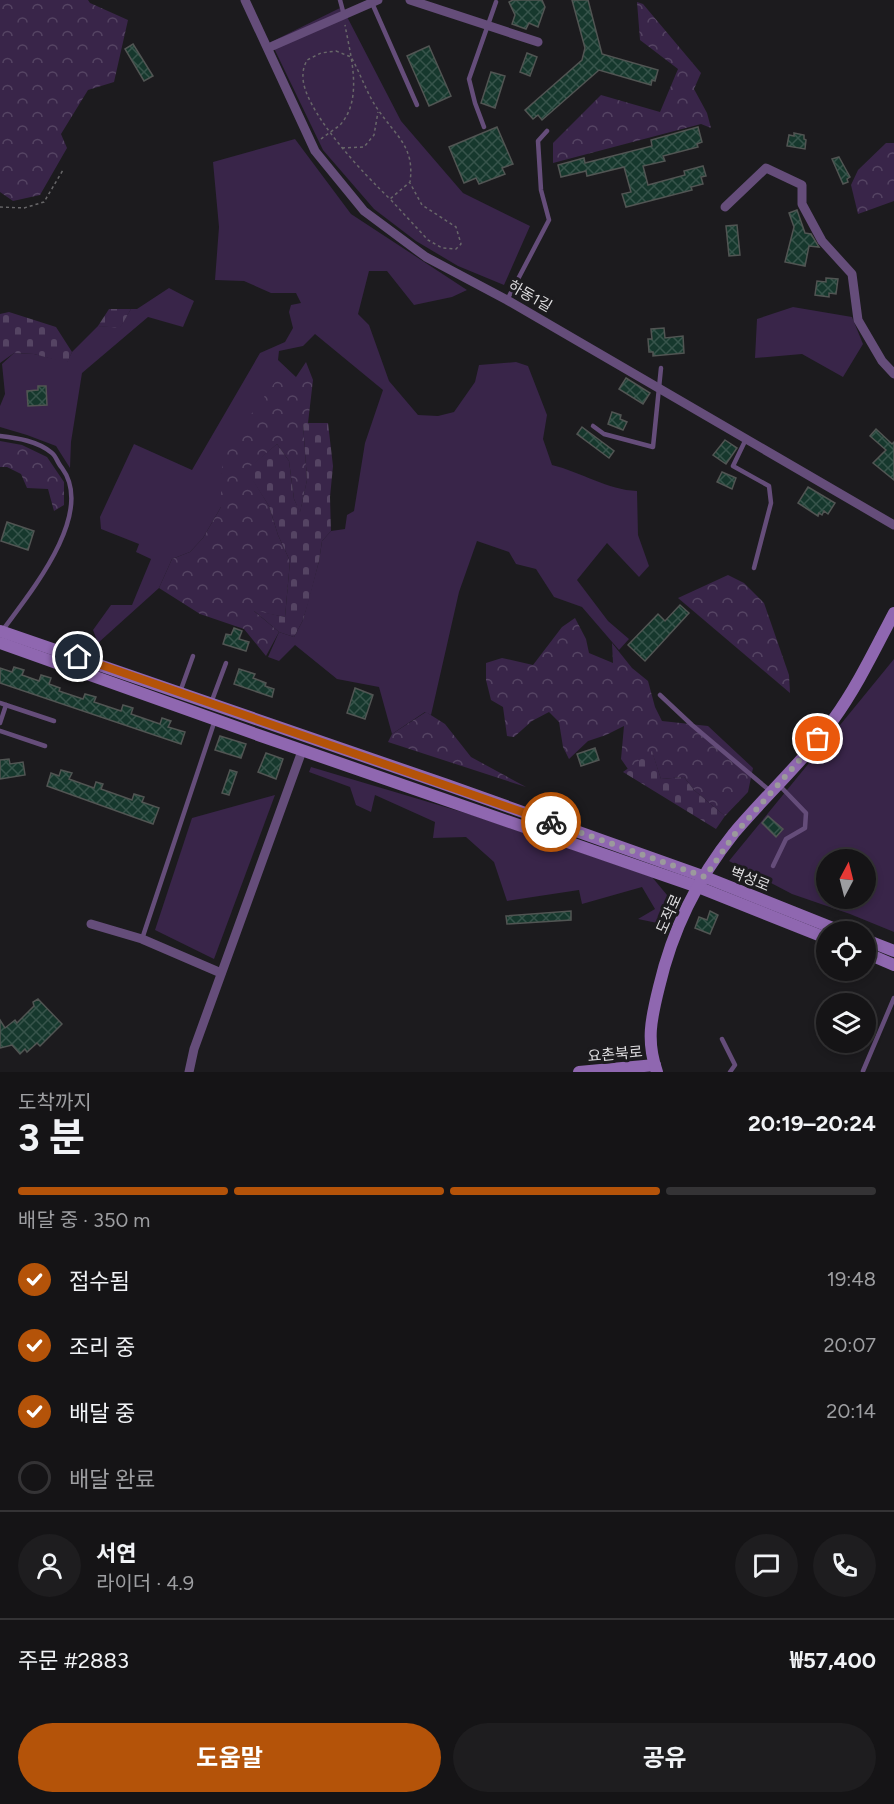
<!DOCTYPE html>
<html lang="ko">
<head>
<meta charset="utf-8">
<style>
  :root { --surface:#151416; --page:#1e1d1f; --text:#f1f3f6; --muted:#9d9ea1; --line:#343335; --accent:#b45309 }
  body { margin:0; font-family:Figtree,"Noto Sans KR",sans-serif; background:var(--page); color:var(--text); height:100vh; display:flex; flex-direction:column; font-size:22px; white-space:nowrap }
  * { box-sizing:border-box; margin:0 }
  p { font-size:20px; color:var(--muted) }
  .icon { flex:none; width:33px; height:33px; fill:none; stroke:currentColor; stroke-width:2; stroke-linecap:round; stroke-linejoin:round }
  .map { position:relative; height:1072px; overflow:hidden }
  .panel { display:flex; flex-direction:column; background:var(--surface); flex:1 }
  .panel>* { flex:none }
  .needle { width:39px; rotate:7deg }
  .fabs { position:absolute; left:816px; top:849px; display:grid; gap:12px }
  .fabs a { display:grid; place-items:center; width:60px; height:60px; border-radius:50%; background:var(--surface); box-shadow:0 3px 9px #0003,0 0 0 2px var(--line); font-size:30px }
  .pin { position:absolute; display:grid; place-items:center; width:51px; height:51px; color:#fff; margin:-26px; border:3px solid #fff; border-radius:50%; box-shadow:0 2px 6px #0007 }
  .courier { position:absolute; display:grid; place-items:center; width:60px; height:60px; margin:-30px; border:4px solid #b45309; border-radius:50%; background:#fff; color:#222; box-shadow:0 2px 8px #0007 }
  .overview em { font-style:normal; font-weight:700 }
  .overview div { display:flex; flex-direction:column-reverse }
  .overview { display:flex; align-items:center; justify-content:space-between; height:102px; padding:0 18px }
  h1 { font-size:39px; font-weight:700; line-height:45px }
  .bar { display:grid; grid-template-columns:repeat(4,1fr); gap:9px 6px; align-content:center; height:72px; padding:0 18px }
  .bar i { height:8px; border-radius:4px; background:var(--line) }
  .bar .current { background:var(--accent) }
  .bar p { grid-column:span 4 }
  .line { display:flex; align-items:center; gap:15px; padding:0 18px; border-top:2px solid var(--line) }
  .line div { flex:1 }
  .round { display:grid; place-items:center; flex:none; width:63px; height:63px; border-radius:32px; background:var(--page) }
  ol { padding:0 18px; list-style:none }
  li { display:flex; align-items:center; gap:18px; height:66px }
  li p { margin-inline-start:auto }
  li .icon { padding:6px; border-radius:50%; background:var(--accent); color:#fff; stroke-width:4 }
  li:last-child { color:var(--muted) }
  li i { width:33px; height:33px; border:3px solid var(--line); border-radius:50% }
  .action { display:flex; gap:12px; margin-top:auto; padding:12px 18px }
  .action a { flex:1; height:69px; border-radius:36px; background:var(--accent); color:#fff; font-size:24px; font-weight:700; line-height:69px; text-align:center }
  .action a+a { background:var(--page); color:var(--text) }
  .map>svg:first-child { display:block }
  .green { fill:#392549; fill-rule:evenodd }
  .forest { fill:url(#forest-crowns) }
  .cemetery { fill:url(#cemetery-stones) }
  .building { fill:url(#building-cross-hatch); stroke:#515553; stroke-width:1.5 }
  .lines { fill:none; stroke-linecap:round; stroke-linejoin:round }
  .path { stroke:#686769; stroke-width:1.5; stroke-dasharray:3 3; stroke-linecap:butt }
  .lane { stroke:#654d7a; stroke-width:4.5 }
  .street { stroke:#654d7a; stroke-width:9 }
  .secondary { stroke:#8f67b0; stroke-width:12 }
  .done { stroke:#9b9a9c; stroke-width:6; stroke-dasharray:0 10.8 }
  .route { stroke:#b45309; stroke-width:8 }
  .labels { text-anchor:middle; stroke-width:6; stroke-linejoin:round; paint-order:stroke }
  .street-label { font-size:15px; fill:#dfdee0; stroke:#1c1b1e }
</style>
</head>
<body>
<div class="map">
<svg width="894" height="1072" viewBox="0 0 894 1072">
  <defs>
    <pattern id="forest-crowns" width="20" height="18" patternUnits="userSpaceOnUse" patternTransform="scale(1.5)"><rect width="20" height="18" fill="#392549"/><path d="M2 6a3 3 0 1 1 6 0M12 15a3 3 0 1 1 6 0" fill="none" stroke="#554463"/></pattern>
    <pattern id="cemetery-stones" width="16" height="16" patternUnits="userSpaceOnUse" patternTransform="scale(1.5)"><rect width="16" height="16" fill="#392549"/><path d="M2 7V4a2 2 0 0 1 4 0v3zM10 15v-3a2 2 0 0 1 4 0v3z" fill="#554463"/></pattern>
    <pattern id="building-cross-hatch" width="8" height="8" patternUnits="userSpaceOnUse" patternTransform="scale(1.5)"><rect width="8" height="8" fill="#16382d"/><path d="M0 0l8 8M0 8l8-8" fill="none" stroke="#37544b"/></pattern>
  </defs>
  <rect width="100%" height="100%" fill="#1c1b1e"/>
  <!-- green -->
  <g class="green">
    <polygon points="342,7 401,121 463,193 530,226 504,285 458,266 416,241 374,209 323,150 271,42"/>
    <path d="M295,139L351,214L467,290L452,297L414,305L387,271H369L358,314L369,325L389,381L418,415L438,416L454,412L475,382L479,365L516,362L528,366L547,415L543,439L552,465C581,472 608,490 637,491L638,535L649,566L639,577L607,543L577,580L608,621L629,639L619,650L582,607L554,597L536,569L516,564L509,552L477,541L459,592L431,715L425,712L392,734L379,687L337,679L295,645L279,661L268,657L279,632L294,637L303,620L319,561L322,541L331,531L345,529L347,515L354,511L365,443L383,390L315,334L303,346L279,351L278,360L296,377L221,474V507L203,538L190,552L172,559L159,588L98,643L93,630L111,605H132L151,559L136,552L139,544L101,529L100,517L134,444L192,470L260,353L285,342L293,328L289,312L291,305L301,303L296,293H271L244,281L215,280L219,227L213,162Z"/>
    <polygon points="169,288 194,301 183,327 148,317 82,373 71,442 70,468 56,446 27,435 0,427 0,406 5,394 2,364 14,353 34,354 67,362 72,352 98,326 120,327 131,309 137,309"/>
    <polygon points="793,307 852,317 863,344 843,377 802,354 755,358 757,319"/>
    <path d="M894,659V932L850,914L792,894L729,861ZM826,860H866V898H826Z"/>
    <polygon points="311,767 472,815 652,877 672,901 667,925 638,919 655,909 642,887 582,904 579,890 507,901 494,862 466,837 433,838 435,822 375,795 371,812 356,805 350,787 309,772"/>
    <polygon points="275,795 214,959 155,930 192,818"/>
  </g>
  <!-- forest -->
  <g class="forest">
    <polygon points="0,0 88,0 90,3 128,20 114,82 88,90 61,134 67,148 40,195 13,201 0,192"/>
    <polygon points="637,2 643,4 701,73 694,89 707,113 711,128 701,124 553,163 553,143 601,95 660,112 678,69 640,40"/>
    <polygon points="886,143 894,143 894,201 858,214 851,185 858,170"/>
    <polygon points="306,362 313,380 308,423 303,423 307,480 300,513 294,499 289,461 277,444 247,470 269,506 278,535 290,561 285,617 254,611 279,632 266,656 244,629 200,614 159,588 172,559 190,552 203,538 221,507 221,474 225,449 276,381 296,377"/>
    <polygon points="0,441 22,445 47,457 64,482 64,505 54,511 48,489 27,488 21,474 7,467 0,467"/>
    <polygon points="728,575 744,583 764,603 789,675 790,693 678,598"/>
    <polygon points="575,618 586,639 589,653 613,663 612,643 632,668 648,681 655,707 662,721 708,726 753,768 748,792 725,816 694,790 684,777 661,779 652,752 628,769 621,759 624,726 606,735 588,741 569,759 563,747 559,722 549,712 532,721 514,737 507,736 503,707 491,700 486,680 486,663 502,658 533,665 562,627"/>
    <polygon points="426,712 445,724 471,757 526,787 388,742 392,734"/>
  </g>
  <!-- cemetery -->
  <g class="cemetery">
    <polygon points="109,309 131,309 120,328 98,326"/>
    <polygon points="9,312 56,327 72,352 67,363 34,354 14,353 0,363 0,314"/>
    <polygon points="303,423 328,423 333,466 330,497 331,531 322,541 319,561 309,600 303,620 294,637 279,632 253,610 285,617 290,561 278,535 269,506 246,470 277,444 289,461 294,499 300,512 307,480"/>
    <polygon points="652,751 661,779 684,777 694,790 725,816 716,829 623,772"/>
  </g>
  <!-- building -->
  <g class="building">
    <polygon points="513,0 542,0 545,7 538,27 529,23 526,29 512,24 515,15 509,2"/>
    <polygon points="572,0 588,0 602,54 658,70 655,81 652,80 651,85 599,70 542,120 538,115 533,119 525,110 582,60 585,48"/>
    <polygon points="133,44 153,76 144,81 125,49"/>
    <polygon points="429,46 451,96 429,106 407,56"/>
    <polygon points="527,53 537,57 530,76 520,72"/>
    <polygon points="491,72 505,76 495,108 481,103"/>
    <polygon points="497,127 513,164 502,168 505,174 479,184 476,178 464,183 449,147"/>
    <polygon points="698,127 702,142 697,144 698,147 663,156 665,161 643,166 648,185 685,175 684,171 703,166 706,176 701,177 703,184 691,187 692,190 626,207 622,194 631,192 624,167 587,176 586,171 561,177 558,165 584,158 585,163 652,146 651,140"/>
    <polygon points="794,133 804,135 804,139 806,140 805,149 787,146 789,135 794,136"/>
    <polygon points="839,157 850,177 847,179 848,182 843,184 832,159"/>
    <polygon points="797,210 805,233 811,234 819,247 809,246 805,266 785,262 794,227 789,213"/>
    <polygon points="737,225 740,255 729,256 726,226"/>
    <polygon points="826,278 838,279 836,294 829,293 829,297 815,295 817,281 826,282"/>
    <polygon points="664,328 665,338 683,336 684,353 653,356 653,352 649,352 648,339 652,339 651,329"/>
    <polygon points="626,378 650,393 643,404 619,389"/>
    <polygon points="38,386 46,386 47,405 28,406 27,391 38,390"/>
    <polygon points="612,412 621,415 620,419 627,422 623,430 608,424"/>
    <polygon points="582,427 614,451 609,458 577,434"/>
    <polygon points="876,429 892,444 894,442 894,480 873,463 886,450 870,436"/>
    <polygon points="725,440 737,448 726,464 713,455"/>
    <polygon points="722,472 736,478 732,489 717,482"/>
    <polygon points="808,487 835,503 828,514 824,511 822,515 819,513 818,516 798,503"/>
    <polygon points="7,522 34,531 28,550 1,541"/>
    <polygon points="680,605 689,613 645,661 628,645 658,614 665,621"/>
    <polygon points="234,628 242,631 239,639 249,642 246,651 223,644 226,634 231,635"/>
    <polygon points="14,667 24,670 22,675 39,681 41,675 51,678 49,684 60,688 59,691 83,699 85,694 96,697 94,702 121,711 123,705 133,708 131,714 160,724 162,718 171,721 168,727 185,732 181,744 0,683 0,668 12,672"/>
    <polygon points="239,669 255,674 253,678 266,683 265,686 274,689 272,697 234,684"/>
    <polygon points="355,688 373,695 365,719 347,713"/>
    <polygon points="220,736 246,744 241,758 215,750"/>
    <polygon points="595,748 599,760 581,766 577,754"/>
    <polygon points="266,753 283,759 276,779 258,772"/>
    <polygon points="9,759 10,764 23,762 25,775 0,779 0,760"/>
    <polygon points="61,770 72,773 69,779 94,788 96,782 103,784 101,789 132,800 134,794 144,797 142,802 159,808 153,824 47,786 51,773 59,776"/>
    <polygon points="230,770 237,772 229,795 222,793"/>
    <polygon points="768,816 783,829 776,837 762,823"/>
    <polygon points="571,911 571,920 507,924 506,916"/>
    <polygon points="710,911 718,915 710,934 695,928 699,917 707,920"/>
    <polygon points="38,999 62,1024 40,1046 37,1043 27,1052 25,1049 20,1054 12,1045 0,1048 0,1020 5,1028 15,1020 17,1023 34,1006 33,1002"/>
  </g>
  <g class="lines">
    <!-- path -->
    <g class="path">
      <path d="M336,51L351,57C361,74 367,95 379,111C396,136 415,147 410,182L390,199C366,176 300,108 303,74C303,69 305,64 307,60L321,53Z"/>
      <path d="M321,139C327,134 334,130 340,125C364,99 350,54 345,25"/>
      <polyline points="342,148 364,147 374,135 378,112"/>
      <polyline points="391,200 428,240 442,248 456,249 461,244 456,227 422,205 410,183"/>
      <polyline points="0,207 24,208 44,202 63,170"/>
    </g>
    <!-- lane -->
    <g class="lane">
      <polyline points="340,0 344,15"/>
      <polyline points="372,3 417,105"/>
      <polyline points="484,127 475,103 469,79 496,2"/>
      <polyline points="507,300 549,220 541,190 538,141 547,131"/>
      <polyline points="593,426 604,434 653,447 661,368"/>
      <path d="M0,436C17,438 38,441 52,453C56,456 58,464 62,468C96,514 29,594 2,631"/>
      <polyline points="746,439 733,466 769,486 771,503 754,568"/>
      <polyline points="180,692 193,656"/>
      <polyline points="660,695 692,725 769,790"/>
      <polyline points="0,703 6,705 0,723"/>
      <polyline points="211,703 226,663"/>
      <polyline points="6,705 54,721"/>
      <polyline points="0,731 45,746"/>
      <polyline points="773,866 786,839 805,828 806,813 780,786"/>
      <polyline points="142,939 215,720"/>
      <polyline points="722,1039 735,1065 730,1072"/>
      <polyline points="863,1071 894,998"/>
    </g>
    <!-- street -->
    <g class="street">
      <polyline points="245,0 315,151 364,211 426,257 507,300 894,525"/>
      <polyline points="410,0 538,42"/>
      <polyline points="268,48 378,0"/>
      <polyline points="725,207 766,168 802,185 802,204 822,241 852,274 858,320 882,361 894,374"/>
      <polyline points="91,924 142,939 221,973"/>
      <polyline points="189,1072 194,1049 302,751"/>
    </g>
    <!-- secondary -->
    <g class="secondary">
      <polyline points="0,631 447,785 705,877 843,932"/>
      <polyline points="0,643 261,736 698,887 826,938"/>
      <polyline points="866,940 894,951"/>
      <polyline points="866,953 894,965"/>
      <polyline points="579,1072 655,1065"/>
      <path d="M657,1072C646,1041 651,1019 659,987C672,931 698,878 734,833C766,795 804,761 833,720C857,687 875,649 894,613"/>
    </g>
  </g>
  <g class="lines">
    <!-- done -->
    <polyline class="done" points="551,822 705,877 734,835 818,739"/>
    <!-- route -->
    <polyline class="route" points="78,657 551,822"/>
  </g>
  <g class="labels">
    <!-- street labels -->
    <g class="street-label">
      <text transform="translate(530 296) rotate(30)" y="5">하동1길</text>
      <text transform="translate(750 879) rotate(22)" y="5">벽성로</text>
      <text transform="translate(669 914) rotate(-66)" y="5">도작로</text>
      <text transform="translate(615 1054) rotate(-5)" y="5">요촌북로</text>
    </g>
  </g>
</svg>
<div class="fabs">
<a><svg class="needle" viewBox="-14 -14 28 28"><path d="M0-13l5 13h-10z" fill="#e53935"/><path d="M0 13l5-13h-10z" fill="#9d9ea1"/></svg></a>
<a><svg class="icon" aria-label="locate" viewBox="0 0 24 24"><circle cx="12" cy="12" r="6"/><path d="M12 2v4M12 18v4M2 12h4M18 12h4"/></svg></a>
<a><svg class="icon" aria-label="layers" viewBox="0 0 24 24"><path d="M12 4l9 5-9 5-9-5zM3 14l9 5 9-5"/></svg></a>
</div>
<div class="pin" style="left:818px;top:739px;background:#ea580c"><svg class="icon" aria-label="bag" viewBox="0 0 24 24"><path d="M5 8h14l-1 12H6zM9 8a3 3 0 0 1 6 0"/></svg></div>
<div class="pin" style="left:78px;top:657px;background:#1f2937"><svg class="icon" aria-label="home" viewBox="0 0 24 24"><path d="M3 11l9-7 9 7M6 9v11h12V9"/></svg></div>
<div class="courier" style="left:551px;top:822px"><svg class="icon" aria-label="bike" viewBox="0 0 24 24"><circle cx="6" cy="16" r="4"/><circle cx="18" cy="16" r="4"/><path d="M6 16l4-8h5l3 8M10 8l3 8H6M13 5h3"/></svg></div>
</div>
<section class="panel">
<div class="overview"><div><h1>3 분</h1><p>도착까지</p></div><em>20:19–20:24</em></div>
<div class="bar"><i class="current"></i><i class="current"></i><i class="current"></i><i></i><p>배달 중 · 350 m</p></div>
<ol>
<li><svg class="icon" aria-label="check" viewBox="0 0 24 24"><path d="M5 12l5 5 9-10"/></svg>접수됨<p>19:48</p></li>
<li><svg class="icon" aria-label="check" viewBox="0 0 24 24"><path d="M5 12l5 5 9-10"/></svg>조리 중<p>20:07</p></li>
<li><svg class="icon" aria-label="check" viewBox="0 0 24 24"><path d="M5 12l5 5 9-10"/></svg>배달 중<p>20:14</p></li>
<li><i></i>배달 완료</li>
</ol>
<div class="line" style="height:108px"><a class="round"><svg class="icon" aria-label="person" viewBox="0 0 24 24"><circle cx="12" cy="8" r="4"/><path d="M4 21q1-7 8-7t8 7"/></svg></a><div><b>서연</b><p>라이더 · 4.9</p></div><a class="round"><svg class="icon" aria-label="chat" viewBox="0 0 24 24"><path d="M4 5h16v11H9l-5 4z"/></svg></a><a class="round"><svg class="icon" aria-label="phone" viewBox="0 0 24 24"><path d="M5 4h4l2 5-3 2q2 4 5 5l2-3 5 2v4C11 20 4 13 5 4z"/></svg></a></div>
<div class="line" style="height:78px"><div>주문 #2883</div><b>₩57,400</b></div>
<div class="action"><a>도움말</a><a>공유</a></div>
</section>
</body>
</html>
